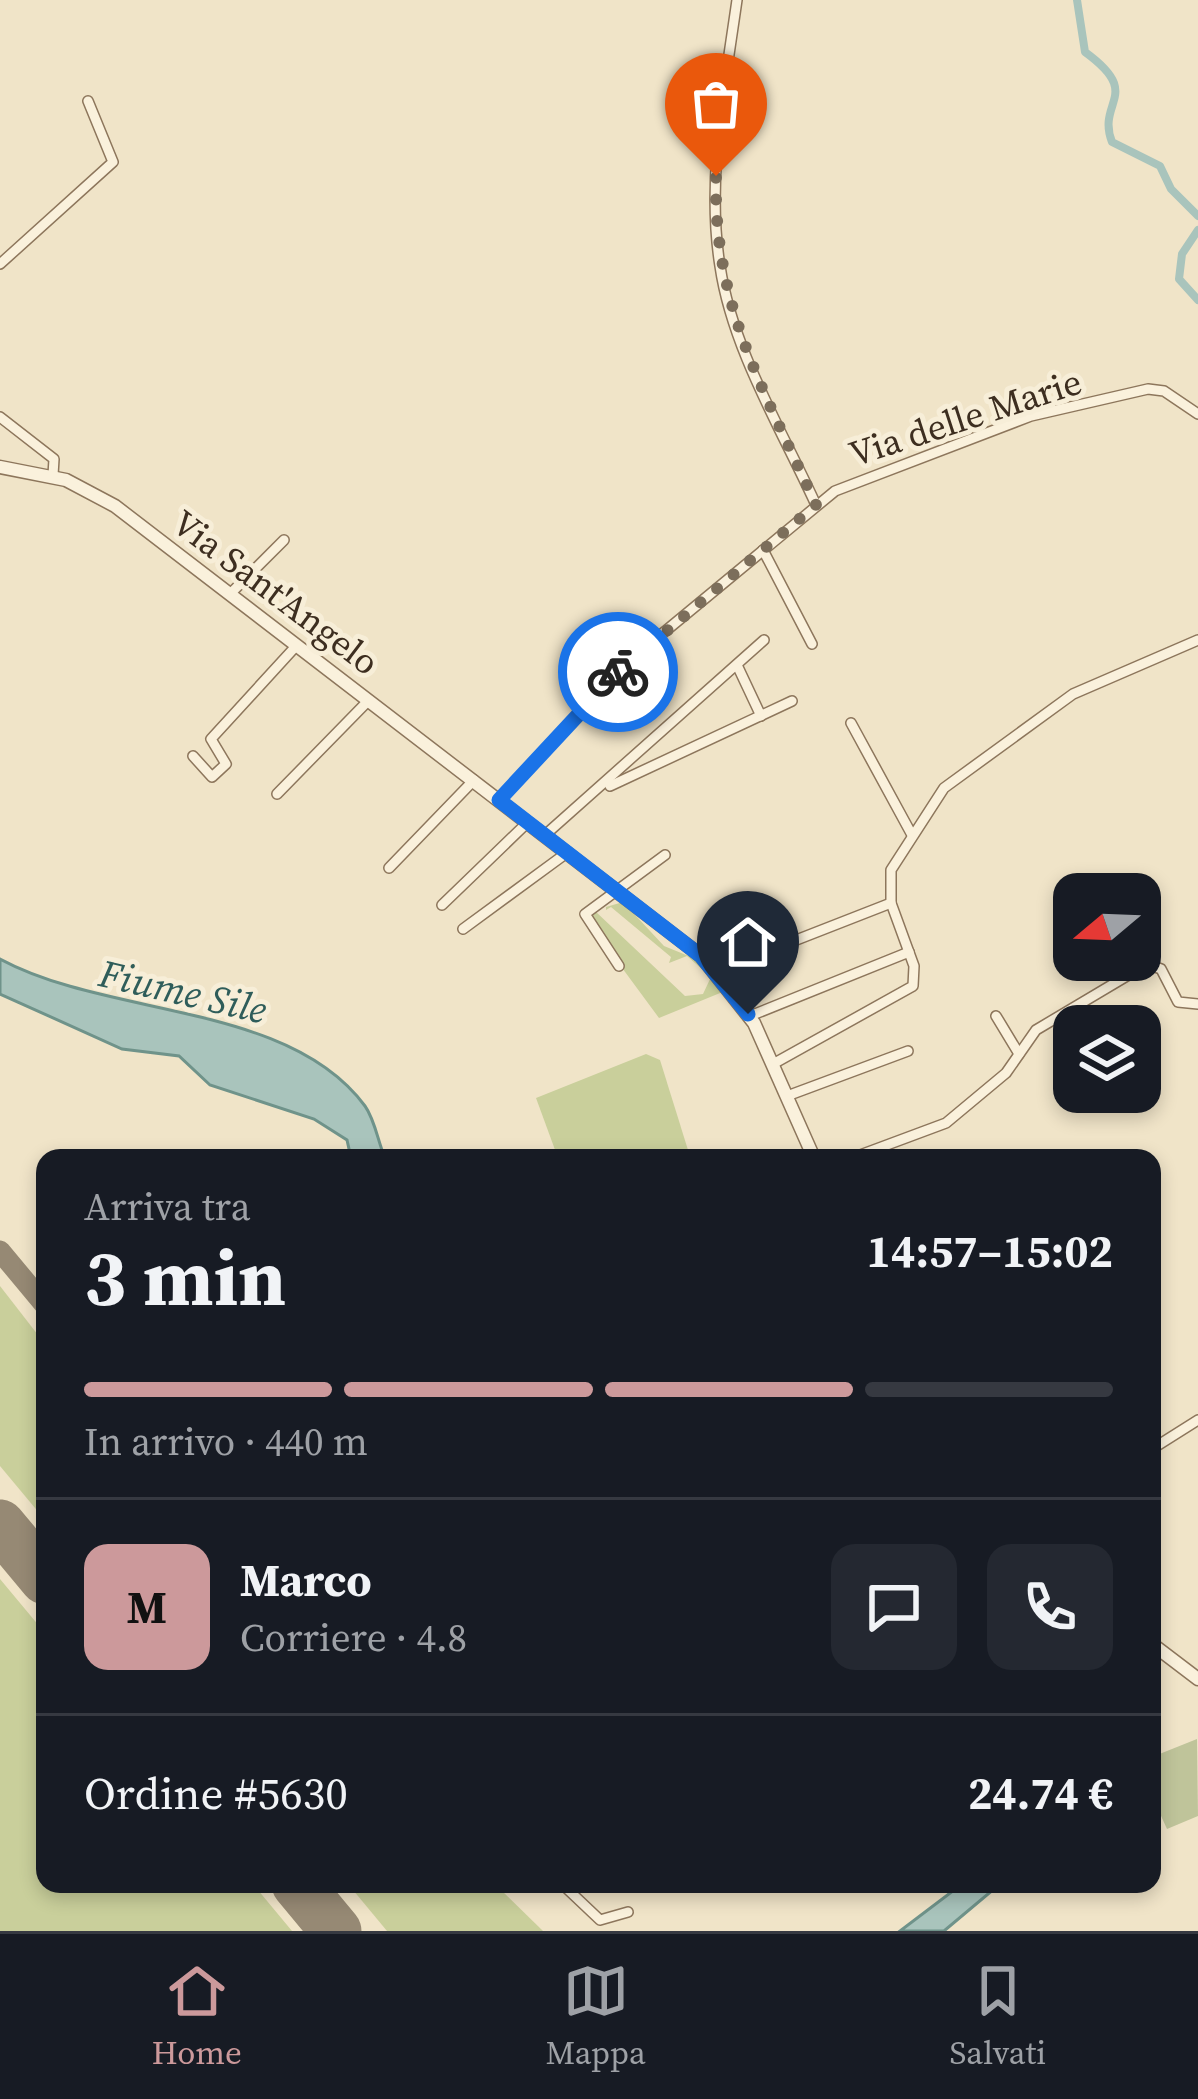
<!DOCTYPE html>
<html lang="it">
<head>
<meta charset="utf-8">
<style>
  :root { --surface:#171b24; --page:#242831; --text:#f1f3f6; --muted:#9ea1a6; --line:#363941; --accent:#cc999b }
  body { margin:0; font-family:"Source Serif 4",serif; background:var(--page); color:var(--text); height:100vh; display:flex; flex-direction:column; font-size:45px; white-space:nowrap }
  * { box-sizing:border-box; margin:0 }
  p { font-size:39px; color:var(--muted) }
  .icon { flex:none; width:66px; height:66px; fill:none; stroke:currentColor; stroke-width:2; stroke-linecap:round; stroke-linejoin:round }
  .map { position:relative; flex:1; overflow:hidden }
  .side { position:absolute; left:36px; top:1149px; width:1125px; height:744px; display:flex; flex-direction:column; background:var(--surface); border-radius:24px; box-shadow:0 6px 18px #0003 }
  .side>* { flex:none }
  .needle { width:78px; rotate:251deg }
  .fabs { position:absolute; left:1053px; top:873px; display:grid; gap:24px }
  .fabs a { display:grid; place-items:center; width:108px; height:108px; border-radius:24px; background:var(--surface); box-shadow:0 6px 18px #0003; font-size:60px }
  .pin { position:absolute; display:grid; place-items:center; width:102px; height:102px; color:#fff; margin:-123px -51px; border-radius:50% 50% 50% 0; rotate:-45deg; box-shadow:0 0 12px #0007 }
  .pin .icon { rotate:45deg }
  .courier { position:absolute; display:grid; place-items:center; width:120px; height:120px; margin:-60px; border:9px solid #1a73e8; border-radius:50%; background:#fff; color:#222; box-shadow:0 3px 15px #0007 }
  .headline em { font-style:normal; font-weight:700 }
  .headline div { display:flex; flex-direction:column-reverse }
  .headline { display:flex; align-items:center; justify-content:space-between; height:204px; padding:0 48px }
  h1 { font-size:78px; font-weight:700; line-height:90px }
  .bar { display:grid; grid-template-columns:repeat(4,1fr); gap:18px 12px; align-content:center; height:144px; padding:0 48px }
  .bar i { height:15px; border-radius:9px; background:var(--line) }
  .bar .on { background:var(--accent) }
  .bar p { grid-column:span 4 }
  .line { display:flex; align-items:center; gap:30px; padding:0 48px; border-top:3px solid var(--line) }
  .line div { flex:1 }
  .round { display:grid; place-items:center; flex:none; width:126px; height:126px; border-radius:24px; background:var(--page) }
  .tab-bar { display:flex; justify-content:space-around; align-items:center; height:168px; border-top:3px solid var(--line); background:var(--surface); font-size:33px; color:var(--muted) }
  .tab-bar a { display:grid; justify-items:center; gap:6px }
  .tab-bar .on { color:var(--accent) }
  .map>svg:first-child { display:block }
  .green { fill:#c9cf9b }
  .cemetery { fill:#bfc49a }
  .water { fill:#a9c4bc; stroke:#6f938a; stroke-width:3 }
  .lines { fill:none; stroke-linecap:round; stroke-linejoin:round }
  .canal { stroke:#a9c4bc; stroke-width:8 }
  .taxiway { stroke:#968974; stroke-width:21 }
  .runway { stroke:#968974; stroke-width:51 }
  .minor-casing { stroke:#8d765c; stroke-width:12 }
  .tertiary-casing { stroke:#8d765c; stroke-width:15 }
  .minor { stroke:#faf1dc; stroke-width:9 }
  .tertiary { stroke:#faf1dc; stroke-width:12 }
  .done { stroke:#7c6e5b; stroke-width:12; stroke-dasharray:0 21.6 }
  .route { stroke:#1a73e8; stroke-width:15 }
  .labels { text-anchor:middle; stroke-width:10; stroke-linejoin:round; paint-order:stroke }
  .street-label { font-size:36px; fill:#3d2e20; stroke:#f7eed8 }
  .water-label { font-size:39px; font-style:italic; fill:#2f5d5a; stroke:#f7eed8 }
</style>
</head>
<body>
<div class="map">
<svg width="1198" height="1931" viewBox="0 0 1198 1931">
  <rect width="100%" height="100%" fill="#f0e4c8"/>
  <!-- green -->
  <g class="green">
    <polygon points="623,902 664,946 696,959 725,991 659,1018 589,923 595,911 685,996 703,994 711,977 687,956 669,963 671,957 611,907 606,910 606,907"/>
    <polygon points="646,1054 660,1060 688,1150 666,1158 558,1158 536,1098"/>
    <polygon points="0,1286 45,1344 45,1520 0,1466"/>
    <polygon points="0,1579 45,1633 45,1884 253,1884 292,1931 0,1931"/>
    <polygon points="348,1884 495,1884 543,1931 387,1931"/>
  </g>
  <!-- cemetery -->
  <polygon class="cemetery" points="1197,1739 1198,1816 1167,1829 1152,1796 1152,1757"/>
  <!-- water -->
  <g class="water">
    <path d="M0,959C109,1018 288,1002 365,1106C375,1120 378,1142 385,1158H351L347,1140L314,1119L210,1085L179,1056L122,1049L0,994Z"/>
    <polygon points="962,1884 1000,1884 944,1931 900,1931"/>
  </g>
  <g class="lines">
    <!-- canal -->
    <g class="canal">
      <path d="M1077,0L1085,52C1144,95 1096,101 1112,142L1160,166L1171,189L1198,216"/>
      <polyline points="1198,230 1182,254 1179,279 1198,300"/>
    </g>
    <!-- taxiway -->
    <polyline class="taxiway" points="0,1251 45,1305"/>
    <!-- runway -->
    <g class="runway">
      <polyline points="0,1525 45,1579"/>
      <polyline points="297,1884 336,1931"/>
    </g>
    <!-- minor casing -->
    <g class="minor-casing">
      <g id="minor">
        <path d="M737,0C725,86 706,179 720,266C732,349 782,430 816,505"/>
        <polyline points="0,264 113,162 88,101"/>
        <polyline points="0,417 54,459 53,475"/>
        <polyline points="763,550 812,644"/>
        <polyline points="230,594 284,540"/>
        <polyline points="737,665 761,716"/>
        <polyline points="851,723 912,835"/>
        <polyline points="193,756 212,777 226,764 211,739 297,645"/>
        <polyline points="610,786 792,701"/>
        <polyline points="277,794 369,700"/>
        <polyline points="499,800 628,662 835,491 1031,416 1148,389 1164,391 1198,414"/>
        <polyline points="545,835 764,640"/>
        <polyline points="389,868 474,780"/>
        <polyline points="442,905 528,822"/>
        <polyline points="463,929 568,852"/>
        <polyline points="619,966 585,914 665,855"/>
        <polyline points="717,971 891,903"/>
        <polyline points="750,1016 909,952"/>
        <polyline points="996,1016 1019,1054"/>
        <polyline points="773,1064 913,986 914,966 891,903 891,870 944,788 1073,694 1198,640"/>
        <polyline points="787,1096 908,1051"/>
        <polyline points="852,1158 946,1123 1006,1073 1036,1030 1147,964 1161,969 1178,1002 1198,1004"/>
        <polyline points="1152,1449 1198,1420"/>
        <polyline points="562,1884 600,1920 628,1912"/>
      </g>
    </g>
    <!-- tertiary casing -->
    <g class="tertiary-casing">
      <g id="tertiary">
        <polyline points="0,467 66,480 115,506 701,956 754,1023 814,1158"/>
        <polyline points="1152,1644 1198,1679"/>
      </g>
    </g>
    <!-- minor -->
    <use href="#minor" class="minor"/>
    <!-- tertiary -->
    <use href="#tertiary" class="tertiary"/>
  </g>
  <g class="lines">
    <!-- done -->
    <path class="done" d="M618,672L816,505C764,390 713,306 716,176"/>
    <!-- route -->
    <polyline class="route" points="618,672 499,800 701,956 748,1014"/>
  </g>
  <g class="labels">
    <!-- street labels -->
    <g class="street-label">
      <text transform="translate(965 417) rotate(-18)" y="13">Via delle Marie</text>
      <text transform="translate(276 592) rotate(37)" y="13">Via Sant'Angelo</text>
    </g>
    <!-- water labels -->
    <g class="water-label">
      <text transform="translate(183 991) rotate(13)" y="14">Fiume Sile</text>
    </g>
  </g>
</svg>
<div class="fabs">
<a><svg class="needle" viewBox="-14 -14 28 28"><path d="M0-13l5 13h-10z" fill="#e53935"/><path d="M0 13l5-13h-10z" fill="#9ea1a6"/></svg></a>
<a><svg class="icon" aria-label="layers" viewBox="0 0 24 24"><path d="M12 4l9 5-9 5-9-5zM3 14l9 5 9-5"/></svg></a>
</div>
<div class="pin" style="left:716px;top:176px;background:#ea580c"><svg class="icon" aria-label="bag" viewBox="0 0 24 24"><path d="M5 8h14l-1 12H6zM9 8a3 3 0 0 1 6 0"/></svg></div>
<div class="pin" style="left:748px;top:1014px;background:#1f2937"><svg class="icon" aria-label="home" viewBox="0 0 24 24"><path d="M3 11l9-7 9 7M6 9v11h12V9"/></svg></div>
<div class="courier" style="left:618px;top:672px"><svg class="icon" aria-label="bike" viewBox="0 0 24 24"><circle cx="6" cy="16" r="4"/><circle cx="18" cy="16" r="4"/><path d="M6 16l4-8h5l3 8M10 8l3 8H6M13 5h3"/></svg></div>
<section class="side">
<div class="headline"><div><h1>3 min</h1><p>Arriva tra</p></div><em>14:57–15:02</em></div>
<div class="bar"><i class="on"></i><i class="on"></i><i class="on"></i><i></i><p>In arrivo · 440 m</p></div>
<div class="line" style="height:216px"><b class="round" style="background:var(--accent);color:#111">M</b><div><b>Marco</b><p>Corriere · 4.8</p></div><a class="round"><svg class="icon" aria-label="chat" viewBox="0 0 24 24"><path d="M4 5h16v11H9l-5 4z"/></svg></a><a class="round"><svg class="icon" aria-label="phone" viewBox="0 0 24 24"><path d="M5 4h4l2 5-3 2q2 4 5 5l2-3 5 2v4C11 20 4 13 5 4z"/></svg></a></div>
<div class="line" style="height:156px"><div>Ordine #5630</div><b>24.74 €</b></div>
</section>
</div>
<nav class="tab-bar">
<a class="on"><svg class="icon" aria-label="home" viewBox="0 0 24 24"><path d="M3 11l9-7 9 7M6 9v11h12V9"/></svg>Home</a>
<a><svg class="icon" aria-label="map" viewBox="0 0 24 24"><path d="M3 6l6-2 6 2 6-2v14l-6 2-6-2-6 2zM9 4v14M15 6v14"/></svg>Mappa</a>
<a><svg class="icon" aria-label="saved" viewBox="0 0 24 24"><path d="M7 4h10v16l-5-4-5 4z"/></svg>Salvati</a>
</nav>
</body>
</html>
